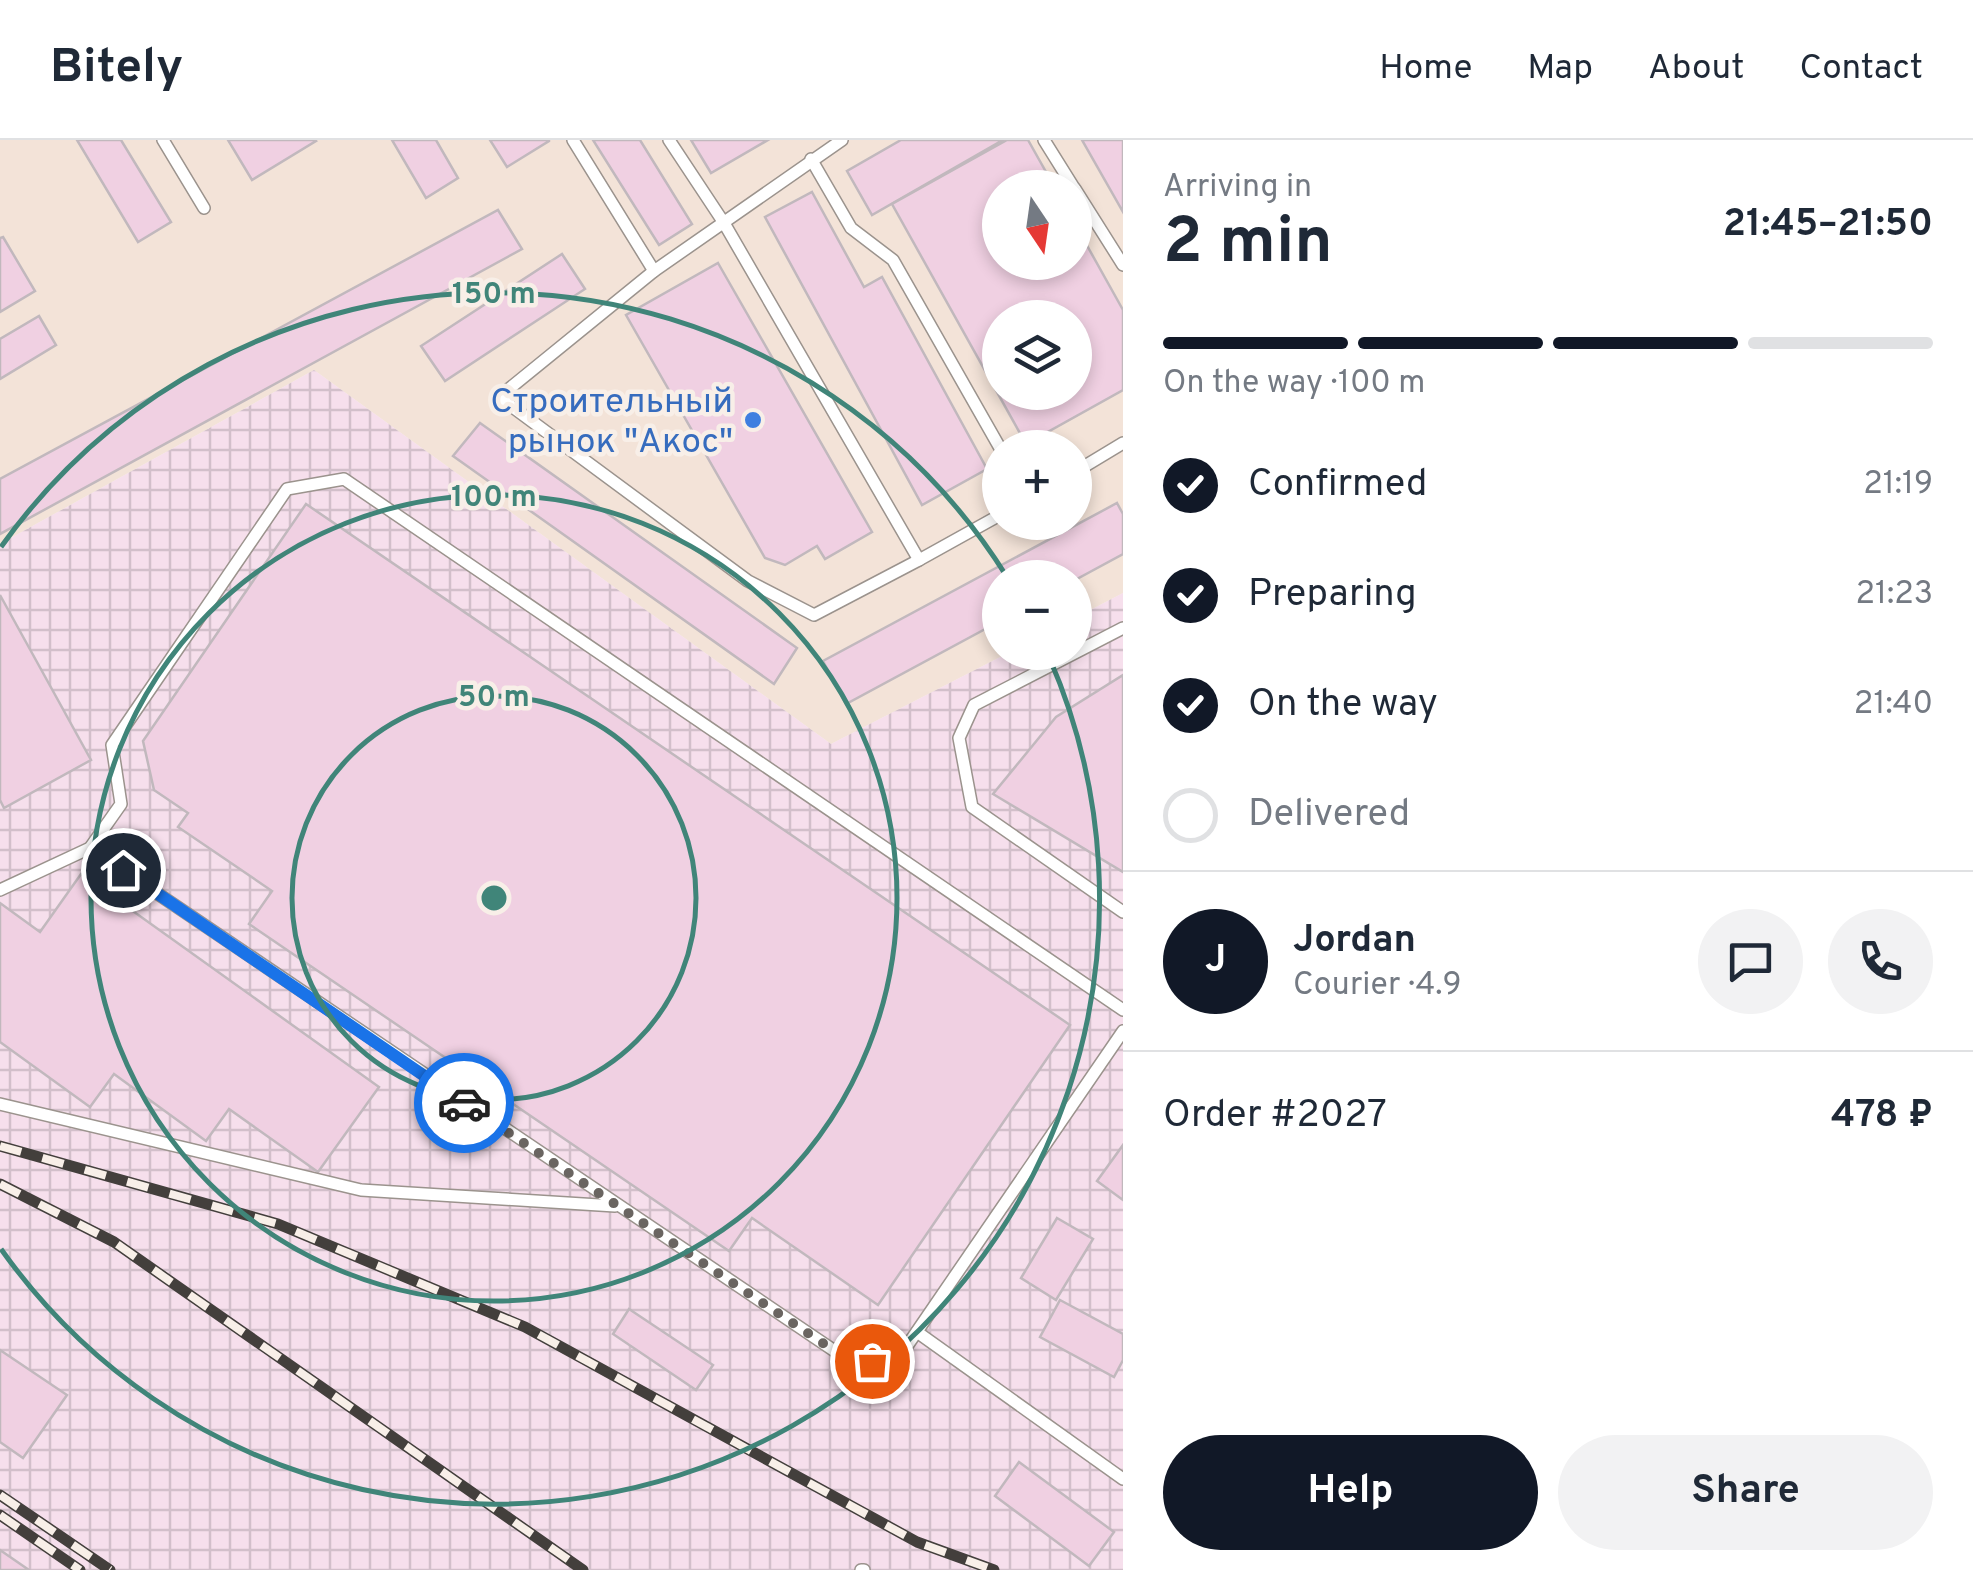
<!DOCTYPE html>
<html lang="en">
<head>
<meta charset="utf-8">
<style>
  :root { --surface:#fff; --page:#f2f2f3; --text:#1f2937; --muted:#747a83; --line:#e0e1e3; --accent:#111827 }
  body { margin:0; font-family:Overpass,sans-serif; background:var(--page); color:var(--text); height:100vh; display:flex; flex-direction:column; font-size:38px; white-space:nowrap }
  * { box-sizing:border-box; margin:0 }
  p { font-size:32px; color:var(--muted) }
  .icon { flex:none; width:55px; height:55px; fill:none; stroke:currentColor; stroke-width:2; stroke-linecap:round; stroke-linejoin:round }
  .map { position:relative; flex:1; overflow:hidden }
  .side { display:flex; flex-direction:column; background:var(--surface); width:850px }
  .side>* { flex:none }
  .needle { width:65px; rotate:167deg }
  .tools { position:absolute; left:982px; top:30px; display:grid; gap:20px }
  .tools a { display:grid; place-items:center; width:110px; height:110px; border-radius:50%; background:var(--surface); box-shadow:0 5px 15px #0003; font-size:50px }
  .pin { position:absolute; display:grid; place-items:center; width:85px; height:85px; color:#fff; margin:-42px; border:5px solid #fff; border-radius:50%; box-shadow:0 2px 10px #0007 }
  .courier { position:absolute; display:grid; place-items:center; width:100px; height:100px; margin:-50px; border:8px solid #1a73e8; border-radius:50%; background:#fff; color:#222; box-shadow:0 2px 12px #0007 }
  .head em { font-style:normal; font-weight:700 }
  .head div { display:flex; flex-direction:column-reverse }
  .head { display:flex; align-items:center; justify-content:space-between; height:170px; padding:0 40px }
  h1 { font-size:65px; font-weight:700; line-height:75px }
  .bar { display:grid; grid-template-columns:repeat(4,1fr); gap:15px 10px; align-content:center; height:120px; padding:0 40px }
  .bar i { height:12px; border-radius:8px; background:var(--line) }
  .bar .active { background:var(--accent) }
  .bar p { grid-column:span 4 }
  .line { display:flex; align-items:center; gap:25px; padding:0 40px; border-top:2px solid var(--line) }
  .line div { flex:1 }
  .round { display:grid; place-items:center; flex:none; width:105px; height:105px; border-radius:52px; background:var(--page) }
  ol { padding:0 40px; list-style:none }
  li { display:flex; align-items:center; gap:30px; height:110px }
  li p { margin-inline-start:auto }
  li .icon { padding:10px; border-radius:50%; background:var(--accent); color:#fff; stroke-width:4 }
  li:last-child { color:var(--muted) }
  li i { width:55px; height:55px; border:5px solid var(--line); border-radius:50% }
  .button { display:flex; gap:20px; margin-top:auto; padding:20px 40px }
  .button a { flex:1; height:115px; border-radius:60px; background:var(--accent); color:#fff; font-size:40px; font-weight:700; line-height:115px; text-align:center }
  .button a+a { background:var(--page); color:var(--text) }
  header { display:flex; align-items:center; gap:60px; box-sizing:border-box; height:140px; padding:0 50px; background:var(--surface); border-bottom:2px solid var(--line) }
  header strong { font-size:48px }
  nav { display:flex; gap:55px; margin-inline-start:auto; font-size:35px }
  main { display:flex; flex:1; min-height:0 }
  .map>svg:first-child { display:block }
  .built { fill:#f3e3d8; fill-rule:evenodd }
  .industrial { fill:url(#industrial-grid) }
  .building { fill:#f0d0e2; stroke:#c1b8bd; stroke-width:2.5; fill-rule:evenodd }
  .lines { fill:none; stroke-linecap:round; stroke-linejoin:round }
  .lane-casing { stroke:#9b938d; stroke-width:14 }
  .lane { stroke:#fff; stroke-width:11 }
  .rail-casing { stroke:#433f3c; stroke-width:11 }
  .rail { stroke:#f8efe8; stroke-width:8; stroke-dasharray:22; stroke-linecap:butt }
  .done { stroke:#6a6561; stroke-width:10; stroke-dasharray:0 18 }
  .route { stroke:#1a73e8; stroke-width:12 }
  .ring { fill:none; stroke:#408579; stroke-width:5 }
  .shop-dot { fill:#3f7fe0; stroke:#f8efe8; stroke-width:4 }
  .labels { text-anchor:middle; stroke-width:9; stroke-linejoin:round; paint-order:stroke }
  .shop-label { font-size:35px; fill:#366cbe; stroke:#f8efe8; text-anchor:end }
  .centre { fill:#408579; stroke:#f8efe8; stroke-width:5 }
  .ring-label { font-size:30px; text-anchor:middle; font-weight:bold; fill:#408579; stroke:#f8efe8; stroke-width:9; stroke-linejoin:round; paint-order:stroke }
</style>
</head>
<body>
<header>
<strong>Bitely</strong>
<nav><a>Home</a><a>Map</a><a>About</a><a>Contact</a></nav>
</header>
<main>
<div class="map">
<svg width="1123" height="1430" viewBox="0 0 1123 1430">
  <defs>
    <pattern id="industrial-grid" width="8" height="8" patternUnits="userSpaceOnUse" patternTransform="scale(2.5)"><rect width="8" height="8" fill="#f6dfec"/><path d="M0 4h8M4 0v8" fill="none" stroke="#d2bfca"/></pattern>
  </defs>
  <rect width="100%" height="100%" fill="#f8efe8"/>
  <!-- built -->
  <path class="built" d="M0,0H1123V453L1075,478V438H1000V512L1008,513L831,604L314,230L0,404ZM1000,48H1075V122H1000ZM1000,178H1075V252H1000ZM1000,308H1075V382H1000Z"/>
  <!-- industrial -->
  <polygon class="industrial" points="314,230 831,604 1008,513 1075,512 1075,478 1123,453 1123,1430 0,1430 0,404"/>
  <!-- building -->
  <g class="building">
    <polygon points="77,0 121,0 171,82 138,102"/>
    <polygon points="228,0 315,0 316,1 252,40"/>
    <polygon points="392,0 436,0 458,38 426,58"/>
    <polygon points="490,0 549,0 549,1 507,27"/>
    <polygon points="593,0 640,0 692,84 659,105"/>
    <polygon points="691,0 768,0 711,33"/>
    <polygon points="901,0 1003,0 872,75 847,31"/>
    <path d="M1007,0H1028L1055,48H1000V122H1075V84L1123,170V250L1026,304L892,64ZM1000,178H1075V252H1000Z"/>
    <polygon points="1082,0 1123,0 1123,72"/>
    <polygon points="812,52 864,147 882,137 987,329 922,365 765,77"/>
    <polygon points="498,70 522,109 0,394 0,339"/>
    <polygon points="3,97 35,151 0,172 0,98"/>
    <polygon points="562,114 585,149 445,241 421,206"/>
    <polygon points="718,123 872,392 825,419 817,406 785,425 765,418 626,175"/>
    <polygon points="39,176 56,205 0,239 0,199"/>
    <polygon points="480,283 797,508 774,544 453,316"/>
    <polygon points="1117,363 1123,374 1123,414 1075,440 1000,438 1000,481 846,564 823,521"/>
    <polygon points="306,364 1070,885 878,1165 752,1078 729,1111 249,784 272,751 178,687 188,673 154,650 143,601"/>
    <polygon points="0,455 91,620 4,668 0,660"/>
    <polygon points="1123,535 1123,732 993,654 1056,577"/>
    <polygon points="81,734 379,947 318,1032 229,969 206,1001 114,934 90,967 0,902 0,763 40,792"/>
    <polygon points="1123,1005 1123,1060 1097,1041"/>
    <polygon points="1057,1078 1093,1099 1056,1160 1021,1138"/>
    <polygon points="1060,1160 1123,1194 1123,1220 1114,1237 1040,1197"/>
    <polygon points="629,1169 713,1225 696,1250 613,1194"/>
    <polygon points="0,1210 67,1255 23,1318 0,1302"/>
    <polygon points="1019,1322 1114,1392 1089,1426 995,1356"/>
    <polygon points="0,1410 29,1430 0,1430"/>
  </g>
  <g class="lines">
    <!-- lane casing -->
    <g class="lane-casing">
      <g id="lane">
        <polyline points="163,0 204,68"/>
        <polyline points="573,0 654,131"/>
        <polyline points="669,0 724,83 919,420 1000,375"/>
        <polyline points="842,0 654,131 499,257 748,441 814,475 919,420"/>
        <polyline points="1044,0 1074,48"/>
        <polyline points="811,19 851,88 893,120 1000,308"/>
        <polyline points="1075,49 1123,125"/>
        <polyline points="1075,332 1123,303"/>
        <polyline points="1123,488 974,565 959,598 972,667 1123,772"/>
        <polyline points="90,708 848,1220 896,1222 1123,891"/>
        <polyline points="0,750 90,708 121,664 112,605 287,349 344,339 1123,870"/>
        <polyline points="0,964 361,1050 615,1066"/>
        <polyline points="917,1192 1123,1339"/>
        <polyline points="861,1430 864,1430"/>
      </g>
    </g>
    <!-- lane -->
    <use href="#lane" class="lane"/>
    <!-- rail casing -->
    <g class="rail-casing">
      <g id="rail">
        <polyline points="0,1006 278,1084 525,1187 917,1402 994,1430"/>
        <polyline points="0,1044 114,1102 583,1430"/>
        <polyline points="0,1355 110,1430"/>
        <polyline points="0,1375 80,1430"/>
      </g>
    </g>
    <!-- rail -->
    <use href="#rail" class="rail"/>
  </g>
  <g class="lines">
    <!-- done -->
    <polyline class="done" points="464,963 848,1220 872,1221"/>
    <!-- route -->
    <polyline class="route" points="123,730 464,963"/>
  </g>
  <!-- distance rings -->
  <g class="ring">
    <circle cx="494" cy="758" r="202"/>
    <circle cx="494" cy="758" r="403"/>
    <path d="M1 407A605 605 0 0 1 1007 437M1049 517A605 605 0 0 1 1 1109"/>
  </g>
  <!-- markers -->
  <circle class="shop-dot" cx="753" cy="280" r="10"/>
  <g class="labels">
    <!-- shop labels -->
    <g class="shop-label">
      <text x="733" y="272">Строительный<tspan x="733" dy="40">рынок "Акос"</tspan></text>
    </g>
  </g>
  <circle cx="494" cy="758" r="15" class="centre"/>
  <g class="ring-label">
    <text x="494" y="163">150 m</text>
    <text x="494" y="366">100 m</text>
    <text x="494" y="566">50 m</text>
  </g>
</svg>
<div class="tools">
<a><svg class="needle" viewBox="-14 -14 28 28"><path d="M0-13l5 13h-10z" fill="#e53935"/><path d="M0 13l5-13h-10z" fill="#747a83"/></svg></a>
<a><svg class="icon" aria-label="layers" viewBox="0 0 24 24"><path d="M12 4l9 5-9 5-9-5zM3 14l9 5 9-5"/></svg></a>
<a>+</a>
<a>−</a>
</div>
<div class="pin" style="left:872px;top:1221px;background:#ea580c"><svg class="icon" aria-label="bag" viewBox="0 0 24 24"><path d="M5 8h14l-1 12H6zM9 8a3 3 0 0 1 6 0"/></svg></div>
<div class="pin" style="left:123px;top:730px;background:#1f2937"><svg class="icon" aria-label="home" viewBox="0 0 24 24"><path d="M3 11l9-7 9 7M6 9v11h12V9"/></svg></div>
<div class="courier" style="left:464px;top:963px"><svg class="icon" aria-label="car" viewBox="0 0 24 24"><path d="M5 17H2v-5l4-1 3-4h7l3 4 3 1v5h-3M9 17h6M6 11h13"/><circle cx="7" cy="17" r="2"/><circle cx="17" cy="17" r="2"/></svg></div>
</div>
<section class="side">
<div class="head"><div><h1>2 min</h1><p>Arriving in</p></div><em>21:45–21:50</em></div>
<div class="bar"><i class="active"></i><i class="active"></i><i class="active"></i><i></i><p>On the way · 100 m</p></div>
<ol>
<li><svg class="icon" aria-label="check" viewBox="0 0 24 24"><path d="M5 12l5 5 9-10"/></svg>Confirmed<p>21:19</p></li>
<li><svg class="icon" aria-label="check" viewBox="0 0 24 24"><path d="M5 12l5 5 9-10"/></svg>Preparing<p>21:23</p></li>
<li><svg class="icon" aria-label="check" viewBox="0 0 24 24"><path d="M5 12l5 5 9-10"/></svg>On the way<p>21:40</p></li>
<li><i></i>Delivered</li>
</ol>
<div class="line" style="height:180px"><b class="round" style="background:var(--accent);color:#fff">J</b><div><b>Jordan</b><p>Courier · 4.9</p></div><a class="round"><svg class="icon" aria-label="chat" viewBox="0 0 24 24"><path d="M4 5h16v11H9l-5 4z"/></svg></a><a class="round"><svg class="icon" aria-label="phone" viewBox="0 0 24 24"><path d="M5 4h4l2 5-3 2q2 4 5 5l2-3 5 2v4C11 20 4 13 5 4z"/></svg></a></div>
<div class="line" style="height:130px"><div>Order #2027</div><b>478 ₽</b></div>
<div class="button"><a>Help</a><a>Share</a></div>
</section>
</main>
</body>
</html>
